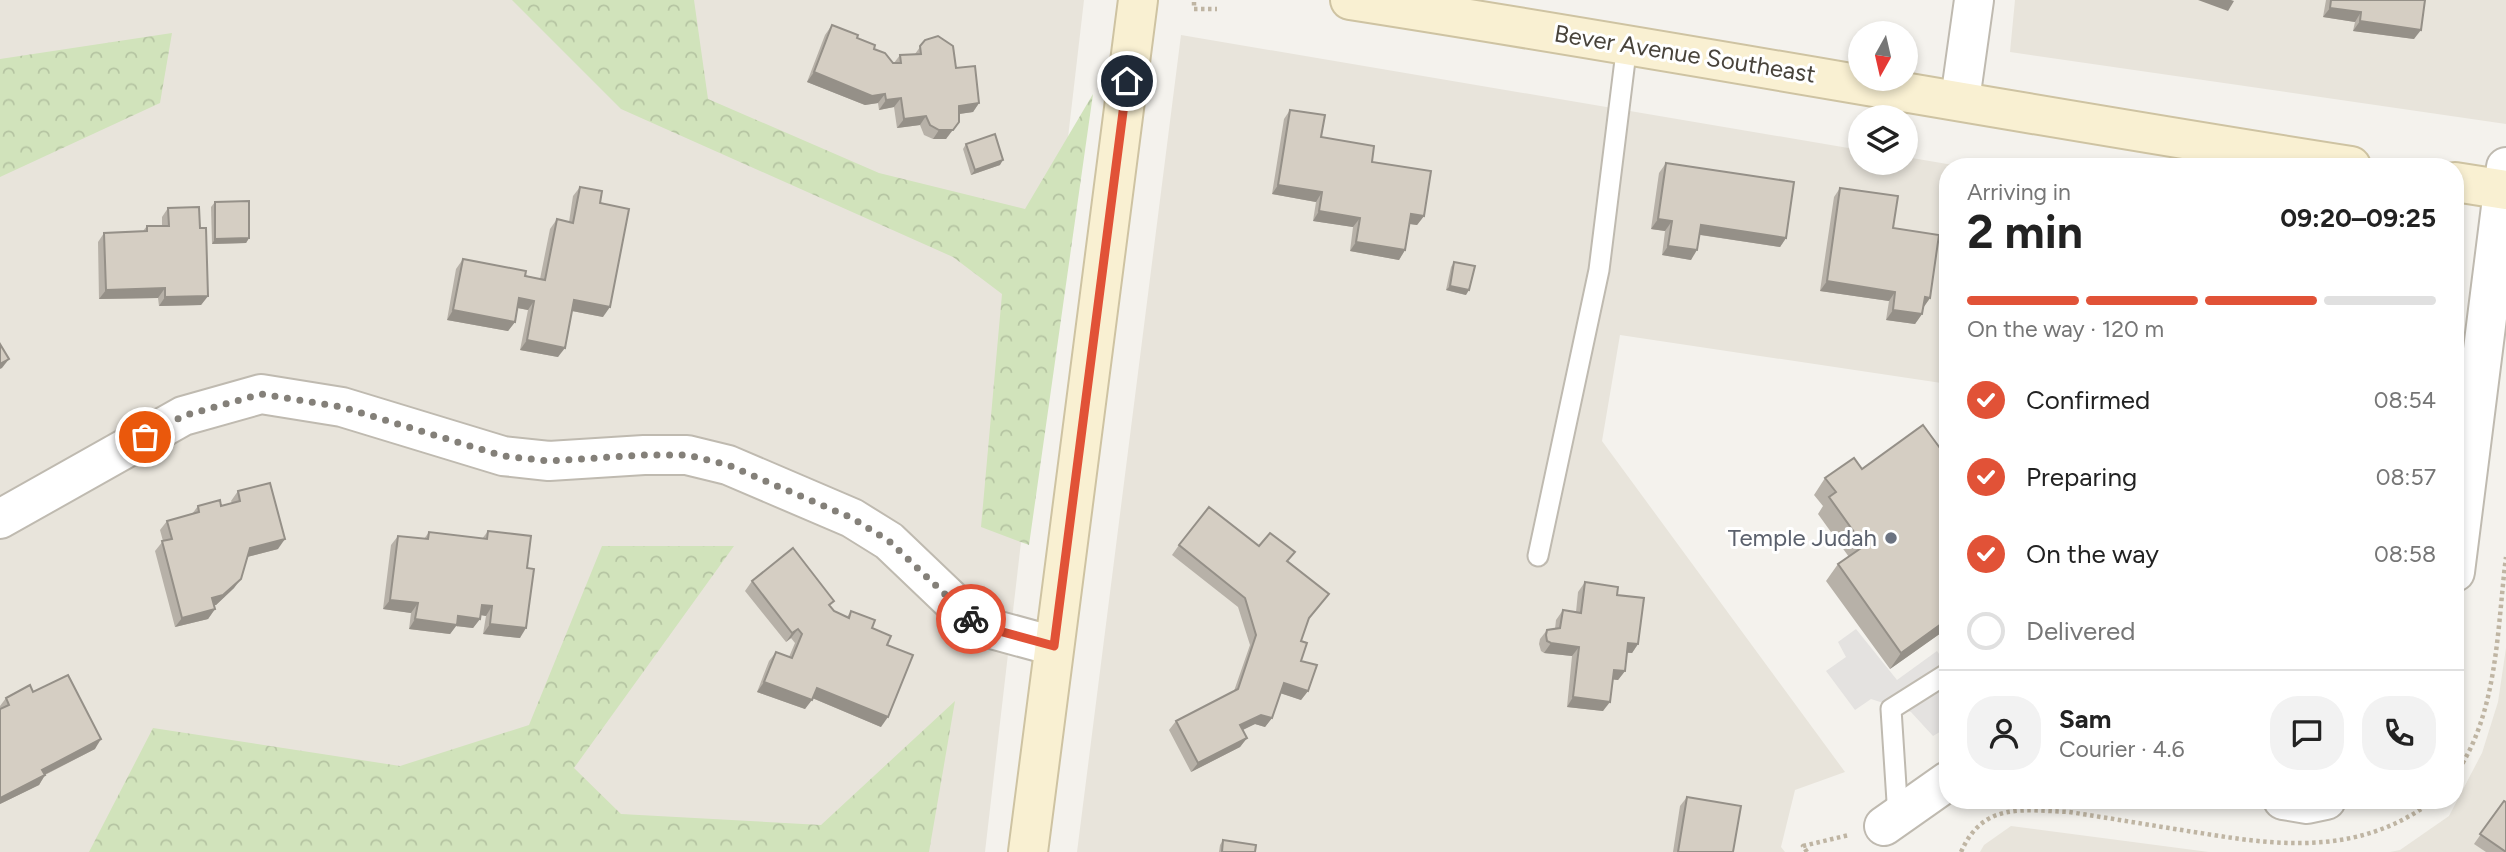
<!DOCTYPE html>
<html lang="en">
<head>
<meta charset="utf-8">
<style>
  :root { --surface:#fff; --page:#f2f2f2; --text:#222; --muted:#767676; --line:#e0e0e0; --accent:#e15237 }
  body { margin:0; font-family:Figtree,sans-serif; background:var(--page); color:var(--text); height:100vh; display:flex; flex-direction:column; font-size:26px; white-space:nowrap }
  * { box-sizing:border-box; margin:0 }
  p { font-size:23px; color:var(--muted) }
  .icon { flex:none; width:38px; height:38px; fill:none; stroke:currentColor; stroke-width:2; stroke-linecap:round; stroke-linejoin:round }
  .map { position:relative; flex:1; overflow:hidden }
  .panel { position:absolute; left:1939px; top:158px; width:525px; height:651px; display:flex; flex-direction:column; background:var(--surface); border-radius:28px; box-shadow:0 4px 10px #0003 }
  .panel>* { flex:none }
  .needle { width:46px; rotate:188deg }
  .fabs { position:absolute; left:1848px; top:21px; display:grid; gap:14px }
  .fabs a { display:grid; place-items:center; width:70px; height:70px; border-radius:50%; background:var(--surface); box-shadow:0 4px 10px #0003; font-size:35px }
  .pin { position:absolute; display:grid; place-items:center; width:60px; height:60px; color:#fff; margin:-30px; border:4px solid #fff; border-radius:50%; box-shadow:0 2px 7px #0007 }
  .courier { position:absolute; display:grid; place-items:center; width:70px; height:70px; margin:-35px; border:5px solid #e15237; border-radius:50%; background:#fff; color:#222; box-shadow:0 2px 9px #0007 }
  .headline em { font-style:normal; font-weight:700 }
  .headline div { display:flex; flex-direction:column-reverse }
  .headline { display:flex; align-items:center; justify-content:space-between; height:119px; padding:0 28px }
  h1 { font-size:46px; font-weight:700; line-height:52px }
  .bar { display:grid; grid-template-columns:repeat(4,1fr); gap:10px 7px; align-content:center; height:84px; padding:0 28px }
  .bar i { height:9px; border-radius:5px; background:var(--line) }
  .bar .current { background:var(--accent) }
  .bar p { grid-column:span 4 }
  .line { display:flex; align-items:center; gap:18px; padding:0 28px; border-top:2px solid var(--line) }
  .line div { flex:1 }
  .round { display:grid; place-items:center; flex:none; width:74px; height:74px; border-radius:28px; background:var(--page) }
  ol { padding:0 28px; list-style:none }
  li { display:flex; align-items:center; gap:21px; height:77px }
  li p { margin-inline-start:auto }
  li .icon { padding:7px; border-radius:50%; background:var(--accent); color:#fff; stroke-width:4 }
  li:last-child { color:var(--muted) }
  li i { width:38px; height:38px; border:4px solid var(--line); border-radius:50% }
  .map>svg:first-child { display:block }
  .residential { fill:#e8e4db }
  .forest { fill:url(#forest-crowns) }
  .parking { fill:#e4e2e0 }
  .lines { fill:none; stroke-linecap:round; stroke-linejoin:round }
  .lane-casing { stroke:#bfbab0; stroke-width:23 }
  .street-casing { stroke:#bfbab0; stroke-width:42 }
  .secondary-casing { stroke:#cec3a2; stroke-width:42 }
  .path { stroke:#bfb5a3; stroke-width:4.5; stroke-dasharray:3.5 3.5; stroke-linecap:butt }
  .lane { stroke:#fff; stroke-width:19 }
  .street { stroke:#fff; stroke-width:38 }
  .secondary { stroke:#f9f0d2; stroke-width:38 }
  .wall { fill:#b7b1a8 }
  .shaded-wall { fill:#959088 }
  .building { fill:#d5cec3; stroke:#959088; stroke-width:2 }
  .done { stroke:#848079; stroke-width:7; stroke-dasharray:0 12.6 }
  .route { stroke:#e15237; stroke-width:9 }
  .worship-dot { fill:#6b7280; stroke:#fff; stroke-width:2.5 }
  .labels { text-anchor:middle; stroke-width:6; stroke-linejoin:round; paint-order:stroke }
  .street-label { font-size:24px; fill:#48433b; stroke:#fff }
  .worship-label { font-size:24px; fill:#5b616d; stroke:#fff; text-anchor:end }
</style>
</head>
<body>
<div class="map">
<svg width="2506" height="852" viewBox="0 0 2506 852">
  <defs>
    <pattern id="forest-crowns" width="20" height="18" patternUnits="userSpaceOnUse" patternTransform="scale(1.75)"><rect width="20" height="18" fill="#d1e3bb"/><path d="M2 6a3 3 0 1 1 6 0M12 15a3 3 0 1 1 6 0" fill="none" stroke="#b5c4a2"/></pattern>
  </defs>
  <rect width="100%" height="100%" fill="#f4f2ed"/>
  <!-- residential -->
  <g class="residential">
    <polygon points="0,0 1084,0 985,852 0,852"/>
    <polygon points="2015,0 2506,0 2506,124 2010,52"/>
    <polygon points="1181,35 1860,150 1860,163 1906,163 1906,157 1959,166 1948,166 1948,384 1620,335 1602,441 1845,772 1795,790 1781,847 1785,852 1077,852"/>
    <polygon points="2506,648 2506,852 2390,852 2400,850 2449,816 2482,753 2498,702"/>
    <polygon points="2011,826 2209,852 1980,852 1984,845"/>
  </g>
  <!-- forest -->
  <g class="forest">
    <polygon points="512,0 694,0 708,99 879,173 1025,209 1093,94 1029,545 981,527 1002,294 953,257 621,109"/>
    <polygon points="172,33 160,103 0,177 0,59"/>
    <polygon points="602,546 734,546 574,768 621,814 821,825 955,701 929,852 89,852 153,728 400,766 529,725"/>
  </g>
  <!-- parking -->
  <polygon class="parking" points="1856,629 1897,680 1937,651 1948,667 1948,727 1933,736 1911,712 1871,699 1855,710 1826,671 1846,657 1838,642"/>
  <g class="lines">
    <!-- lane casing -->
    <g class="lane-casing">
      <g id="lane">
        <polyline points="1538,556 1599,270 1627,44"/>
        <polyline points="1898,817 1891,709 1948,673"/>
      </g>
    </g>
    <!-- street casing -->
    <g class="street-casing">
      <g id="street">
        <polyline points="1960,100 1974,0"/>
        <polyline points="0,519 183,416 261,394 342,407 503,456 549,461 644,455 687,455 728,465 852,518 889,541 977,625 1054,646"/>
        <polyline points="2455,572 2506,167"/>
        <polyline points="2283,800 2307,804 2326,800"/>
        <polyline points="1884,826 1948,781"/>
      </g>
    </g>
    <!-- secondary casing -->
    <g class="secondary-casing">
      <g id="secondary">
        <path d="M1350,0C1684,52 2017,114 2351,166"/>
        <polyline points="2455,182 2506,190"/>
        <polyline points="1028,852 1138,0"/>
      </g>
    </g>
    <!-- path -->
    <g class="path">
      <polyline points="1194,2 1194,9 1217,9"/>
      <path d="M2455,775C2498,714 2497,629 2506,557"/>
      <polyline points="1807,852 1803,846 1849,835"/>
      <path d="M1961,852C1983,802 2022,810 2069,812C2115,819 2161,827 2207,834C2291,848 2365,852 2434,800"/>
    </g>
    <!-- lane -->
    <use href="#lane" class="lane"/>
    <!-- street -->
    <use href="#street" class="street"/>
    <!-- secondary -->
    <use href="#secondary" class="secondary"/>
  </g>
  <!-- wall -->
  <g class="wall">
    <polygon points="2326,0 2425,0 2414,39 2353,31 2355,22 2323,17"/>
    <polygon points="832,25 874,49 893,63 894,63 900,55 915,54 925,40 956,68 979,103 973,112 959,114 946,139 933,139 924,135 920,125 897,128 894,107 879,110 878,103 865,105 807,82 825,35"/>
    <polygon points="1290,110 1321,137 1372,162 1424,216 1417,225 1409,224 1405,250 1399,260 1350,251 1353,227 1313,221 1316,202 1272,194 1284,119"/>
    <polygon points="966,144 1000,165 971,175 963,149"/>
    <polygon points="1666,163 1786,238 1780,247 1700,235 1691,260 1662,255 1665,231 1651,229 1659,173"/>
    <polygon points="580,187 600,203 603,317 572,311 558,357 520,350 528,310 517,308 515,322 508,331 447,320 456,269 463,259 540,279 550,229 557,219 569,222 573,196"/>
    <polygon points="1840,188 1893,228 1930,298 1923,308 1922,314 1915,324 1886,320 1889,301 1820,291 1834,197"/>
    <polygon points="215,202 249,238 246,243 212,244 211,207"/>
    <polygon points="168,208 200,228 208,296 201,305 159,306 158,298 99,299 98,242 104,233 143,231 147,226 162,226 162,217"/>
    <polygon points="1454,262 1466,295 1446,290 1451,267"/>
    <polygon points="1948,459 1948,628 1890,669 1826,581 1838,564 1849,557 1818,514 1823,506 1814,495 1825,478 1862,469"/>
    <polygon points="238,491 278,549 247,557 234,588 216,605 214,605 215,609 208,619 175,627 155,551 163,541 160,530 167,521 192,514 198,506 221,506 232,503 231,501"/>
    <polygon points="488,531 520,638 483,634 486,616 481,615 480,619 473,628 456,626 450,634 409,629 411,613 383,609 391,545 398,536 424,539 429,532 482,539"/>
    <polygon points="1179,545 1259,546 1288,561 1329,594 1308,620 1301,641 1301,661 1308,691 1301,700 1280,693 1272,718 1265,727 1255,724 1243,730 1247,738 1240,747 1191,772 1169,730 1176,721 1234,691 1250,645 1238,607 1172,555"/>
    <polygon points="752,581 830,606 834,611 847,617 851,611 872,628 887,645 881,727 812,698 805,709 757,692 769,661 776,652 789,657 795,643 791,638 786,642 745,591"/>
    <polygon points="1585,582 1617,595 1638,644 1632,653 1627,653 1625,671 1618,680 1613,679 1603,711 1567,707 1572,656 1544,653 1541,651 1539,644 1540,639 1547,630 1555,629 1556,620 1563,610 1576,612 1578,592"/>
    <polygon points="33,692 95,749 45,775 39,785 0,804 0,706 6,698"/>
    <polygon points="1687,797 1733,852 1673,852 1680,806"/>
    <polygon points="2504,801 2506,852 2486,852 2474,844"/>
    <polygon points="1223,840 1255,852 1219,852 1220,845"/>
  </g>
  <!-- shaded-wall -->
  <g class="shaded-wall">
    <polygon points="2198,0 2231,0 2234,1 2228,11"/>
    <polygon points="2330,8 2361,12 2355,22 2323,17"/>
    <polygon points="2360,21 2421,30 2414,39 2353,31"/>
    <polygon points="814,72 885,94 878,103 865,105 807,82"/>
    <polygon points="901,98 894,107 879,110 886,100"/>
    <polygon points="979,103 973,112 952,115 959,106"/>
    <polygon points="926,116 920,125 897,128 904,119"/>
    <polygon points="959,122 946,139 933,139 939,130"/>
    <polygon points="1003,160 1000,165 971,175 975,170"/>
    <polygon points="1278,185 1322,192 1316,202 1272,194"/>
    <polygon points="1319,211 1360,218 1353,227 1313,221"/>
    <polygon points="1411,214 1424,216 1417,225 1404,223"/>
    <polygon points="1658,219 1672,221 1665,231 1651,229"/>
    <polygon points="1701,225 1786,238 1780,247 1695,234"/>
    <polygon points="249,238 246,243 212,244 215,239"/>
    <polygon points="1356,242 1405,250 1399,260 1350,251"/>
    <polygon points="1668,246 1697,250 1691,260 1662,255"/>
    <polygon points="1827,281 1895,292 1889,301 1820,291"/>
    <polygon points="1450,286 1469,290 1466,295 1446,290"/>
    <polygon points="165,288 158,298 99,299 106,290"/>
    <polygon points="208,296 201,305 159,306 165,297"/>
    <polygon points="1925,297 1930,298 1923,308"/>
    <polygon points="519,298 534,301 528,310 513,307"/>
    <polygon points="574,300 610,307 603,317 567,310"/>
    <polygon points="453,310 515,322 508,331 447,320"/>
    <polygon points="1893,310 1922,314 1915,324 1886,320"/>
    <polygon points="527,340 565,348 558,357 520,350"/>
    <polygon points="9,359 2,368 0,369 0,364"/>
    <polygon points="285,539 278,549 243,558 250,548"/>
    <polygon points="241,579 234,588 216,605 205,607 212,598"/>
    <polygon points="390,600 418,603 411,613 383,609"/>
    <polygon points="482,605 492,606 486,616 475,614"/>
    <polygon points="215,609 208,619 175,627 182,618"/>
    <polygon points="458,616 480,619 473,628 456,626 450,634 409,629 415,619"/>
    <polygon points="1948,619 1948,628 1890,669 1901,653"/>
    <polygon points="490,624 526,628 520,638 483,634"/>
    <polygon points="798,629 791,638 786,642 792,633"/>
    <polygon points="1551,643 1579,647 1572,656 1544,653"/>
    <polygon points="1628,643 1638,644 1632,653 1622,652"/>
    <polygon points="1614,670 1625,671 1618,680 1607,679"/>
    <polygon points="764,682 812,700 805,709 757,692"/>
    <polygon points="1284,683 1308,691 1301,700 1277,692"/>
    <polygon points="817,688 888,717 881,727 810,697"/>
    <polygon points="1573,697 1610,702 1603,711 1567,707"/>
    <polygon points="1261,715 1272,718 1265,727 1255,724 1234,734 1240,725"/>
    <polygon points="1247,738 1240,747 1191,772 1198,763"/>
    <polygon points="101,739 95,749 36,779 42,770"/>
    <polygon points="45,775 39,785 0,804 0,798"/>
  </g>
  <!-- building -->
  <g class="building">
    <polygon points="2331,0 2425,0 2421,30 2360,21 2361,12 2330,8"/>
    <polygon points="832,25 858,35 857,38 875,45 874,49 885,53 893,63 901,63 900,55 921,54 920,46 925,40 938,36 953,46 956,68 975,66 979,103 959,106 959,122 953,130 939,130 930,125 926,116 904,119 901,98 886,100 885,94 872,96 814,72"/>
    <polygon points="1290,110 1325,115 1321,137 1374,146 1372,162 1431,171 1424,216 1411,214 1405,250 1356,242 1360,218 1319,211 1322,192 1278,185"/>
    <polygon points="995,134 1003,160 975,170 966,144"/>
    <polygon points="1666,163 1794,182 1786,238 1701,225 1697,250 1668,246 1672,221 1658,219"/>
    <polygon points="580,187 602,191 600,203 629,209 610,307 574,300 565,348 527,340 534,301 519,298 515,322 453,310 463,259 526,271 525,276 545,280 557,219 573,223"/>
    <polygon points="1840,188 1898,196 1893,228 1939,235 1930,298 1925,297 1922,314 1893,310 1895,292 1827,281"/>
    <polygon points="249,201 249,238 215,239 215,202"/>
    <polygon points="199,207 200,228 206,228 208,296 165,297 165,288 106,290 104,233 147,231 147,226 169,226 168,208"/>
    <polygon points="1454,262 1475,266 1469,290 1450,286"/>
    <polygon points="0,344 9,359 0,364"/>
    <polygon points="1923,425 1948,459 1948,619 1901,653 1838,564 1864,546 1829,497 1836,492 1825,478 1854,458 1862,469"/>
    <polygon points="270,483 285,539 250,548 241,579 223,595 212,598 215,609 182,618 162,541 172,539 167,521 199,512 198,506 220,500 221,506 240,501 238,491"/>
    <polygon points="1209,507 1259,546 1270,533 1295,552 1287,561 1329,594 1309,618 1301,641 1307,643 1301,661 1317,665 1308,691 1284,683 1272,718 1261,715 1240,725 1247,738 1198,763 1176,721 1238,689 1256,635 1245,598 1179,545"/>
    <polygon points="488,531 531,536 527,568 534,569 526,628 490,624 492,606 482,605 480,619 458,616 457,625 415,619 418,603 390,600 398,536 428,539 429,532 487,539"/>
    <polygon points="793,548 834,601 829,605 834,611 849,618 851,611 875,620 872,628 891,636 887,645 913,655 888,717 817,688 812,700 764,682 776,652 792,658 802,634 798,629 792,633 752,581"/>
    <polygon points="1585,582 1618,587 1617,595 1644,598 1638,644 1628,643 1625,671 1614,670 1610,702 1573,697 1579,647 1551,643 1547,641 1546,635 1547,630 1560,628 1563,610 1581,613"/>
    <polygon points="68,675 101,739 42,770 45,775 0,798 0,709 9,705 6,698 30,685 33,692"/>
    <polygon points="1687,797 1741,806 1733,852 1678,852"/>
    <polygon points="2504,801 2506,802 2506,852 2480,834"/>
    <polygon points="1223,840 1256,845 1255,852 1222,852"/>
  </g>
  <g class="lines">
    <!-- done -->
    <polyline class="done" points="145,437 183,416 261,394 342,407 503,456 549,461 644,455 687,455 728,465 852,518 889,541 971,619"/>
    <!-- route -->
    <polyline class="route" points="971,619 977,625 1054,646 1127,81"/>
  </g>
  <!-- markers -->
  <circle class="worship-dot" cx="1891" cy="538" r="7"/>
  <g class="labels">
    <!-- street labels -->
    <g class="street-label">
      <text transform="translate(1685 54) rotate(9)" y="8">Bever Avenue Southeast</text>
    </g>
    <!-- worship labels -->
    <g class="worship-label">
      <text x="1877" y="546">Temple Judah</text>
    </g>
  </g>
</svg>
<div class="fabs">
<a><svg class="needle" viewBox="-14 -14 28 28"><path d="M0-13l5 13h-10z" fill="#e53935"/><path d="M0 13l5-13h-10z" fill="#767676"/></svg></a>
<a><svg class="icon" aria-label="layers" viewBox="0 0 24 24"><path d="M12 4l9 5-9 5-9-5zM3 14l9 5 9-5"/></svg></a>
</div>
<div class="pin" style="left:145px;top:437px;background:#ea580c"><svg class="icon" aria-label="bag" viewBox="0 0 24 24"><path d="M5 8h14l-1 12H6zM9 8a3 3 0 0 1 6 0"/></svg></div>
<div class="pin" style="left:1127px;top:81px;background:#1f2937"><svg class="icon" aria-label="home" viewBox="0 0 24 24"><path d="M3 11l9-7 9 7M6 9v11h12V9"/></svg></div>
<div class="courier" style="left:971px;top:619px"><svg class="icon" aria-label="bike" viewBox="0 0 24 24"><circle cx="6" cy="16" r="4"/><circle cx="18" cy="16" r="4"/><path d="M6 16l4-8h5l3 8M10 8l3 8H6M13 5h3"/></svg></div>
<section class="panel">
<div class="headline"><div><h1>2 min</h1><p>Arriving in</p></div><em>09:20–09:25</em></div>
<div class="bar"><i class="current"></i><i class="current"></i><i class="current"></i><i></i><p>On the way · 120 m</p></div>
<ol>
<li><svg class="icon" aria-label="check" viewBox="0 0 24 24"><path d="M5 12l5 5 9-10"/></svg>Confirmed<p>08:54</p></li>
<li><svg class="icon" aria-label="check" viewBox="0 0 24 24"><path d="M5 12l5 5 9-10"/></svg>Preparing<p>08:57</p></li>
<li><svg class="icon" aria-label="check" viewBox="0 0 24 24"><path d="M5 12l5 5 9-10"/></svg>On the way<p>08:58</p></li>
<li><i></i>Delivered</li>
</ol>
<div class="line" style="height:126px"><a class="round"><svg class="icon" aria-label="person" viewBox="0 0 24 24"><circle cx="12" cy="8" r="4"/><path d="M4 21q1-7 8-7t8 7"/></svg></a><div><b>Sam</b><p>Courier · 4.6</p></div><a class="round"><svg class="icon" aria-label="chat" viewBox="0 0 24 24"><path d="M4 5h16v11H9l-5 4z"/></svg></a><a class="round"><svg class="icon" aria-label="phone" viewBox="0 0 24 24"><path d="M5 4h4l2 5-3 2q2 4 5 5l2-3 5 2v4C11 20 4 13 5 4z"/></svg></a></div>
</section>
</div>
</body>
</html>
